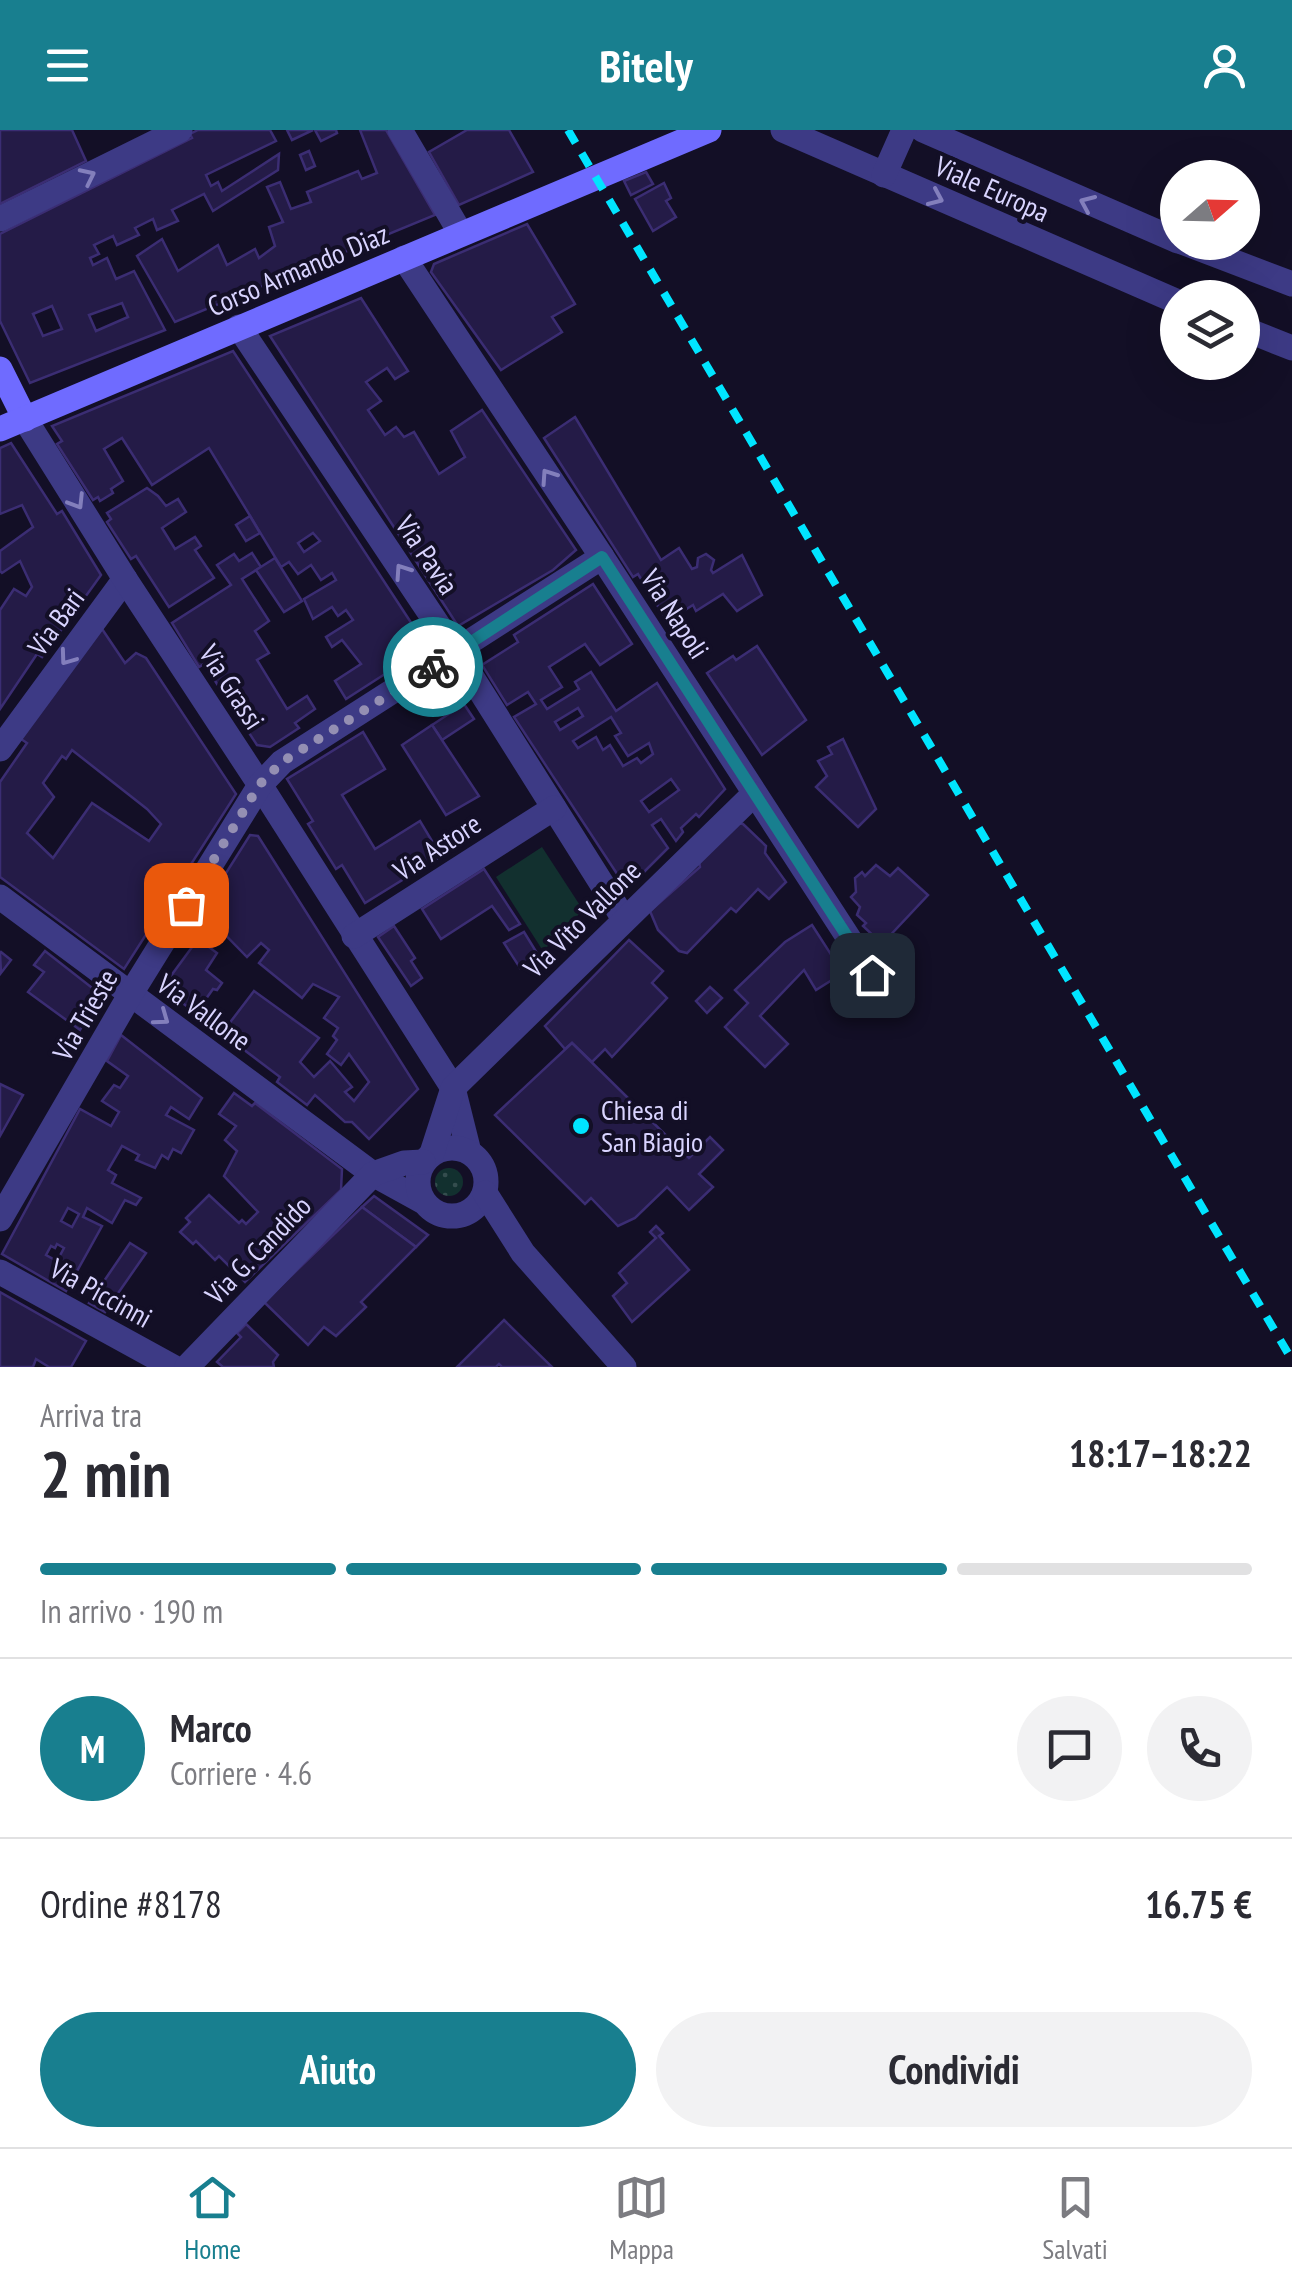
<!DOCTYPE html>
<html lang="it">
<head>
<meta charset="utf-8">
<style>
  :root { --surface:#fff; --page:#f2f2f3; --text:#2b2b33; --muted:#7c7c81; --line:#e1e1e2; --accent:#187f8f }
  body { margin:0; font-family:"PT Sans Narrow",sans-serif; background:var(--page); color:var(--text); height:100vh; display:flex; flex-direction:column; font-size:38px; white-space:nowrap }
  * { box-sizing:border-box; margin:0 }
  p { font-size:32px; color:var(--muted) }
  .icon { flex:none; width:55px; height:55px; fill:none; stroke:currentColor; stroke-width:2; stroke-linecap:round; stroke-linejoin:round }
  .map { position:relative; height:1237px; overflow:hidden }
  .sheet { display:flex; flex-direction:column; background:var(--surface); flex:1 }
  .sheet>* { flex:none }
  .needle { width:65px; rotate:70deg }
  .buttons { position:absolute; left:1160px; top:30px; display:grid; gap:20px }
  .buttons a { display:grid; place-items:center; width:100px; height:100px; border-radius:50%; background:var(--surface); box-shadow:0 10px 40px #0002; font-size:50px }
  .pin { position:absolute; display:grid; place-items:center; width:85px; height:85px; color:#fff; margin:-42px; border-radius:20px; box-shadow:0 5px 15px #0006 }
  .courier { position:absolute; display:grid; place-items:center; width:100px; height:100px; margin:-50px; border:8px solid #187f8f; border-radius:50%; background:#fff; color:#222; box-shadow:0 2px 12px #0007 }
  .headline em { font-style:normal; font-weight:700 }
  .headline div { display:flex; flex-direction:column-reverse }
  .headline { display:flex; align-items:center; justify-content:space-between; height:170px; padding:0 40px }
  h1 { font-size:65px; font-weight:700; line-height:75px }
  .bar { display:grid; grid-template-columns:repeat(4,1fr); gap:15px 10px; align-content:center; height:120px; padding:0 40px }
  .bar i { height:12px; border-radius:8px; background:var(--line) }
  .bar .active { background:var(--accent) }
  .bar p { grid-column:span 4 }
  .line { display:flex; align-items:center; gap:25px; padding:0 40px; border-top:2px solid var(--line) }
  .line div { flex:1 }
  .round { display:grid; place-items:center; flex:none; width:105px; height:105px; border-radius:52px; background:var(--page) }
  .action { display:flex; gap:20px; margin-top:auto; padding:20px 40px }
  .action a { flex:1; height:115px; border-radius:60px; background:var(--accent); color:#fff; font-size:40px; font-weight:700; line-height:115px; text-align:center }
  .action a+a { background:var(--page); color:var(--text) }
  header { display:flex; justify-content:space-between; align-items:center; height:130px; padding:0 40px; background:var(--accent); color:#fff; font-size:45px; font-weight:700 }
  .menu { display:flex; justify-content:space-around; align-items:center; height:140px; border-top:2px solid var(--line); background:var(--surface); font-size:28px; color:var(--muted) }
  .menu a { display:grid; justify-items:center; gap:5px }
  .menu .active { color:var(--accent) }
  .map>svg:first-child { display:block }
  .grass { fill:url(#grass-dots) }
  .park { fill:#12302f }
  .building { fill:#241b47; stroke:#3b2d73; stroke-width:2.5; fill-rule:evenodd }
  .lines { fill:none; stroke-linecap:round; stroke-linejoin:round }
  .minor { stroke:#3d3a85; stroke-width:25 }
  .tertiary { stroke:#3d3a85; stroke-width:25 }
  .secondary { stroke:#6f6bff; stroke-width:25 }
  .rail { stroke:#00e5ff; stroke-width:8; stroke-dasharray:15 12; stroke-linecap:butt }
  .oneway { stroke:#837fbc }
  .done { stroke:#948fb3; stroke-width:10; stroke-dasharray:0 18 }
  .route { stroke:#187f8f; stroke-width:12 }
  .poi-dot { fill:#00e5ff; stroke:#130f26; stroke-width:4 }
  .labels { text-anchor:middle; stroke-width:8; stroke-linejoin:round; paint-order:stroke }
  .street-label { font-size:28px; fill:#d9d4ff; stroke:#130f26 }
  .poi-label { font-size:28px; fill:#d9d4ff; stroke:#130f26; text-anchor:start }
</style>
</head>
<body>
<header><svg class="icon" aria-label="menu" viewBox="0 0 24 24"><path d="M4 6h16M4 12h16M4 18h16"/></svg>Bitely<svg class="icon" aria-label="person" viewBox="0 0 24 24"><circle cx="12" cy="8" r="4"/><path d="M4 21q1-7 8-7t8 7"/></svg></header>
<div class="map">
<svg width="1292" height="1237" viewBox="0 0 1292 1237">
  <defs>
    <pattern id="grass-dots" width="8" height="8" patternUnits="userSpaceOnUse" patternTransform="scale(2.5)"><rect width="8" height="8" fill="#12302f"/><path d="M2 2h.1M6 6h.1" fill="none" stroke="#344d4e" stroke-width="1.8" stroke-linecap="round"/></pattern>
  </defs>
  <rect width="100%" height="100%" fill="#130f26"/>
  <!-- grass -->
  <circle class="grass" cx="449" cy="1052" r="14"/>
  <!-- park -->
  <polygon class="park" points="542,717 583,780 543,821 496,747"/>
  <!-- building -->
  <g class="building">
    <polygon points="0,0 72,0 86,31 0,74"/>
    <path d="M198,0H270L276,11L206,45L211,56L218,52L222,61L279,24L278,40L213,81L204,64L172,80L178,91L157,100L153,89L135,98L139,105L117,115L113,106L94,115L99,124L90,128L93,135L107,128L116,149L134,141L165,200L30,253L0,191V104L192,8L190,4ZM122,173L128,187L96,201L89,185ZM52,176L62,199L43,206L33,184Z"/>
    <polygon points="287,0 313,0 292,10"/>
    <polygon points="315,0 336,0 337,3 321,11"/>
    <polygon points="360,0 386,0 435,85 175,192 137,126 162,109 178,141 218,115 227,135 255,119 259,128 275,116 269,97 283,92 267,57 280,52 291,79 311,72 307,62 358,41 362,49 377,43"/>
    <polygon points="467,0 509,0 533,42 459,75 429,22"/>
    <polygon points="309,21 315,36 306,40 300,25"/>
    <polygon points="646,42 653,54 631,65 624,51"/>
    <polygon points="664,53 671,68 666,71 676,87 653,101 635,69"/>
    <polygon points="527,94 575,174 552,187 562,202 501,240 431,142 434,134"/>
    <polygon points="361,168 408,241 395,249 387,238 366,252 381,271 368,280 385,305 396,297 404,307 414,302 439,344 465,327 451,301 482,280 576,420 553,440 458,496 270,206"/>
    <path d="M233,221L427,517L346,569L335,551L361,534L342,510L332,517L326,507L353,490L346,480L338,486L332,477L313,489L304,469L336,450L332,443L321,450L311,435L298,444L289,432L281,437L209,318L152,355L122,308L104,319L123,351L111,359L113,363L100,371L98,367L93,370L57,314L62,311L52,296ZM313,403L320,411L304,422L298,413Z"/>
    <polygon points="575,287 661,430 679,418 692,439 697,437 698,428 706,424 714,430 711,440 713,443 742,425 762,465 737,481 723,464 696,481 693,475 667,491 638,444 633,447 544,308"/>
    <polygon points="11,313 57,384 62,381 101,445 42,527 37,524 0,579 0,480 14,459 26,466 32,457 20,431 2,443 0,441 0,421 33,397 22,375 0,384 0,318"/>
    <polygon points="147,358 158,366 166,376 178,369 186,382 162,398 175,419 195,407 201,416 195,420 214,448 169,477 136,426 131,429 107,392 111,389 107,383"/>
    <polygon points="250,386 260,403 246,411 236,395"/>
    <polygon points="252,423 261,437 242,449 269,491 255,501 269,523 257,530 287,579 307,566 315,579 295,593 299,598 270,617 257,615 204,534 199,537 172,493 231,455 217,435 234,424 239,431"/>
    <polygon points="275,428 302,471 284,482 256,440"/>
    <path d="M593,454L632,514L600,535L585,514L549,537L562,557L541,570L547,579L579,559L575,552L591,542L616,581L657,553L725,659L699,687L696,684L681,698L683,702L676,711L661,689L652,695L668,718L627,759L514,587L536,574L528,562L507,575L482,535L518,512L514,505ZM578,578L583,586L560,600L555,592ZM611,587L621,603L615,606L628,626L649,613L653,624L641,633L637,628L623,636L610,615L603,620L596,607L578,618L573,611ZM671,649L679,660L649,682L641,671Z"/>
    <path d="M98,493L125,533L136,523L146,528L236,664L124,839L0,747V652L27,613L18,607ZM72,620L147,679L161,694L149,711L92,673L53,728L27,703L54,667L43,653L62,626L66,629Z"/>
    <polygon points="757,516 806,590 762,625 707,543 733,526 736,530"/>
    <polygon points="464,574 474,589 442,610 432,595"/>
    <polygon points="432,595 479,666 446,685 402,615"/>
    <polygon points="363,602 385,639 342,665 375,719 420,691 441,726 365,773 342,735 336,739 308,694 313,691 287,649"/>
    <polygon points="843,609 876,679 858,697 816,657 827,646 818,631 832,624 828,617"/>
    <polygon points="737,693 743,694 766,716 765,723 786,752 769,769 758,759 736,782 731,778 687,823 679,821 658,800 650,781 700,737 699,731"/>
    <polygon points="250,705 258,706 418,959 369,1009 352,992 345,992 315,965 307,975 277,952 280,947 239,916 243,911 225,899 254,861 319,908 300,932 314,947 330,931 352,957 345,962 354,971 369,952 349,924 341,935 327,924 337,910 333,906 338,898 324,888 339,867 313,854 302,868 259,833 269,820 261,813 247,827 202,781"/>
    <polygon points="876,735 890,746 898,738 928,765 882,814 863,796 866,793 857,785 860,777 851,767 856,762 855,748 862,742 865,746"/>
    <polygon points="484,739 520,794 509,800 492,776 441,809 422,779"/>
    <polygon points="812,795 843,843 816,860 804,840 760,886 788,914 765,937 725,897 748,873 735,860 785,812"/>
    <polygon points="394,796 415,828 411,831 422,848 411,856 378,807"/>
    <polygon points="524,802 540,828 520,838 504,813"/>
    <polygon points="198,809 217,823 206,840 222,853 217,860 213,859 196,883 162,858"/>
    <polygon points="629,810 663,841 652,853 667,868 612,927 605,919 592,932 572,913 565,919 545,896"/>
    <polygon points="45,821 100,864 80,900 28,862 44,842 34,835"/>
    <polygon points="1,822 11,830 1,843 0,823"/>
    <polygon points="887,825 894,835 885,842 879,832"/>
    <polygon points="710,857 722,868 707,883 696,871"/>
    <path d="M121,905L202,968L189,989L171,977L166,985L194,1000L181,1023L173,1019L168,1029L162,1025L155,1038L136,1030L139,1025L122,1016L108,1040L116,1045L112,1053L141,1068L136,1075L125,1070L112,1093L87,1078L83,1087L102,1096L66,1161L2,1124L80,979L111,996L119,982L102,971L114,955L120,958L128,946L107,931ZM68,1078L79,1084L72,1097L61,1091ZM57,1114L64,1118L57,1131L46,1125L51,1116L55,1118Z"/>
    <polygon points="572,913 689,1028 710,1007 723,1020 699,1044 713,1057 689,1080 667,1057 635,1088 618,1096 591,1068 585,1074 495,985"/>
    <polygon points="0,954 23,965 0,1006"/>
    <polygon points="234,963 252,976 255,973 342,1039 341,1060 245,1152 219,1126 215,1130 196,1111 193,1114 180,1102 190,1092 186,1088 209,1065 239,1093 242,1090 246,1094 258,1082 224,1046 237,1021 225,1010 236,996 219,984"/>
    <polygon points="374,1066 428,1105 416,1117 362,1077"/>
    <polygon points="362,1077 416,1117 361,1172 366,1177 336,1206 324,1197 308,1215 264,1172"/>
    <polygon points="656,1096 663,1103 659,1106 689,1140 632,1192 613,1166 627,1153 619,1143 656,1108 650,1102"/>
    <polygon points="130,1113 146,1123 105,1182 89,1173"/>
    <polygon points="0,1162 86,1211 71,1237 49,1237 36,1229 33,1237 0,1237"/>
    <polygon points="504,1190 552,1237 502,1237 499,1234 496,1237 457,1237"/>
    <polygon points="246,1194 278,1225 273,1232 274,1237 223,1237 217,1232 241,1207 237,1203"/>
  </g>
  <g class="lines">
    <!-- minor -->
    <g class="minor">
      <polyline points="400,0 461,104"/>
      <polyline points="783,0 1178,172"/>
      <polyline points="923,0 1178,111"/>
      <polyline points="884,45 904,0"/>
      <polyline points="0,89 180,0"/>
      <polyline points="1182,112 1292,154"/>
      <polyline points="239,197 456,522 624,789"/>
      <polyline points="1242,198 1292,218"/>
      <polyline points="602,427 892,875"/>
      <polyline points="0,619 125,449"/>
      <polyline points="260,655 453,958 469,1022"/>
      <polyline points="0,767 373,1044 422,1071"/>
      <polyline points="354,806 554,678"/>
      <circle cx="452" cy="1052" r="34"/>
      <polyline points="432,1023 453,958 754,664"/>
      <polyline points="485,1063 523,1123 624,1237"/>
      <polyline points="0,1142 173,1237"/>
      <polyline points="187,1237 373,1044 404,1033 423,1032"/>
    </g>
    <!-- tertiary -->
    <g class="tertiary">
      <polyline points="25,289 125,449 260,655"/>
      <polyline points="0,1089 130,865 260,655 282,632 602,427 404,128"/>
    </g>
    <!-- secondary -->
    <g class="secondary">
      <polyline points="0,239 25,289"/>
      <polyline points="0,299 709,0"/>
    </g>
    <!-- rail -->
    <polyline class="rail" points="568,0 1292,1230"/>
  </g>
  <!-- one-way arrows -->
  <defs><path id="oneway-chevron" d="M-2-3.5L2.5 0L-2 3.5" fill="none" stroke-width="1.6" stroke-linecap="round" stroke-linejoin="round" transform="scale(2.5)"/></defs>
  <g class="oneway">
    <use href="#oneway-chevron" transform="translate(88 46) rotate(-26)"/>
    <use href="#oneway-chevron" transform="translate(936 68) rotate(24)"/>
    <use href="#oneway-chevron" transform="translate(1087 73) rotate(-156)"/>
    <use href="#oneway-chevron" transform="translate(548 346) rotate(-124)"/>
    <use href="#oneway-chevron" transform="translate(77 372) rotate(58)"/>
    <use href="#oneway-chevron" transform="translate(402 441) rotate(-124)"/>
    <use href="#oneway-chevron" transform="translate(67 528) rotate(126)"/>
    <use href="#oneway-chevron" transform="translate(162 888) rotate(36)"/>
  </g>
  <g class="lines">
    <!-- done -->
    <polyline class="done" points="186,775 260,654 282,632 433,537"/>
    <!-- route -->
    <polyline class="route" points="433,537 602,427 872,845"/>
  </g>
  <!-- markers -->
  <circle class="poi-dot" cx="581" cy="996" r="10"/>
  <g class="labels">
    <!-- street labels -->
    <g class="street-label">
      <text transform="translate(992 59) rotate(24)" y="10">Viale Europa</text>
      <text transform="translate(298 140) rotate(-23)" y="10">Corso Armando Diaz</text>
      <text transform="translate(427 425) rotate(56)" y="10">Via Pavia</text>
      <text transform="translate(675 484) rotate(57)" y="10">Via Napoli</text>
      <text transform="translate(56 492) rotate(-54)" y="10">Via Bari</text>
      <text transform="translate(232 557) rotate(57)" y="10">Via Grassi</text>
      <text transform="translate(437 717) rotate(-33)" y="10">Via Astore</text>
      <text transform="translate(582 789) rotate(-45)" y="10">Via Vito Vallone</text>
      <text transform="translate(204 882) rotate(36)" y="10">Via Vallone</text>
      <text transform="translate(85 885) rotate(-60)" y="10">Via Trieste</text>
      <text transform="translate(258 1120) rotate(-46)" y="10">Via G. Candido</text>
      <text transform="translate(101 1163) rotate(29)" y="10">Via Piccinni</text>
    </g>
    <!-- poi labels -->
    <g class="poi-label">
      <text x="601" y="990">Chiesa di<tspan x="601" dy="32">San Biagio</tspan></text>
    </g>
  </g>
</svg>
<div class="buttons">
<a><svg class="needle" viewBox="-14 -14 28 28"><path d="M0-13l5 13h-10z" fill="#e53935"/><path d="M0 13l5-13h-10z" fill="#7c7c81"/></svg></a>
<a><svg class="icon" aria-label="layers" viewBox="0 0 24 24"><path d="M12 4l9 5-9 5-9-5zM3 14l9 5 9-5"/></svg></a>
</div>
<div class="pin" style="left:186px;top:775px;background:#ea580c"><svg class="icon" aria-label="bag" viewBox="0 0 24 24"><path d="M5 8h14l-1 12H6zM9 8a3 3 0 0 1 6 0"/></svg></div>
<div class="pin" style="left:872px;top:845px;background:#1f2937"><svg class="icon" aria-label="home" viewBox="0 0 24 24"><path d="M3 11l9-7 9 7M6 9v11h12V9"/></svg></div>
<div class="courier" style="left:433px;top:537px"><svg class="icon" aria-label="bike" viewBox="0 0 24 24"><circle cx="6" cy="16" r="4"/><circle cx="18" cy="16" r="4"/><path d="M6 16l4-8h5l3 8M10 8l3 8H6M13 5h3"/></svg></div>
</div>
<section class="sheet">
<div class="headline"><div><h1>2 min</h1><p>Arriva tra</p></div><em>18:17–18:22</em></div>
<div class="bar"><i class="active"></i><i class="active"></i><i class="active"></i><i></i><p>In arrivo · 190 m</p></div>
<div class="line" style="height:180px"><b class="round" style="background:var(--accent);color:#fff">M</b><div><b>Marco</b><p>Corriere · 4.6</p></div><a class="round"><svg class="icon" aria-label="chat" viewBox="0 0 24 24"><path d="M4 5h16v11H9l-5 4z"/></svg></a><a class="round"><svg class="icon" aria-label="phone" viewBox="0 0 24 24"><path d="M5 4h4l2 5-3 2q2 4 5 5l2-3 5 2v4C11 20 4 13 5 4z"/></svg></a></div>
<div class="line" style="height:130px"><div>Ordine #8178</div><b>16.75 €</b></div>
<div class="action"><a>Aiuto</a><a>Condividi</a></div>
</section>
<nav class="menu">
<a class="active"><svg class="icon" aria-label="home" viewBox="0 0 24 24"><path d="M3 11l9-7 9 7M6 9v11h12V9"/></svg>Home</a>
<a><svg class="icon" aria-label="map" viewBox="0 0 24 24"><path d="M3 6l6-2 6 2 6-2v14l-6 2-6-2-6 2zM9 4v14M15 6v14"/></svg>Mappa</a>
<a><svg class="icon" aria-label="saved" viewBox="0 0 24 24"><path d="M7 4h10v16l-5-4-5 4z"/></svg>Salvati</a>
</nav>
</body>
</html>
